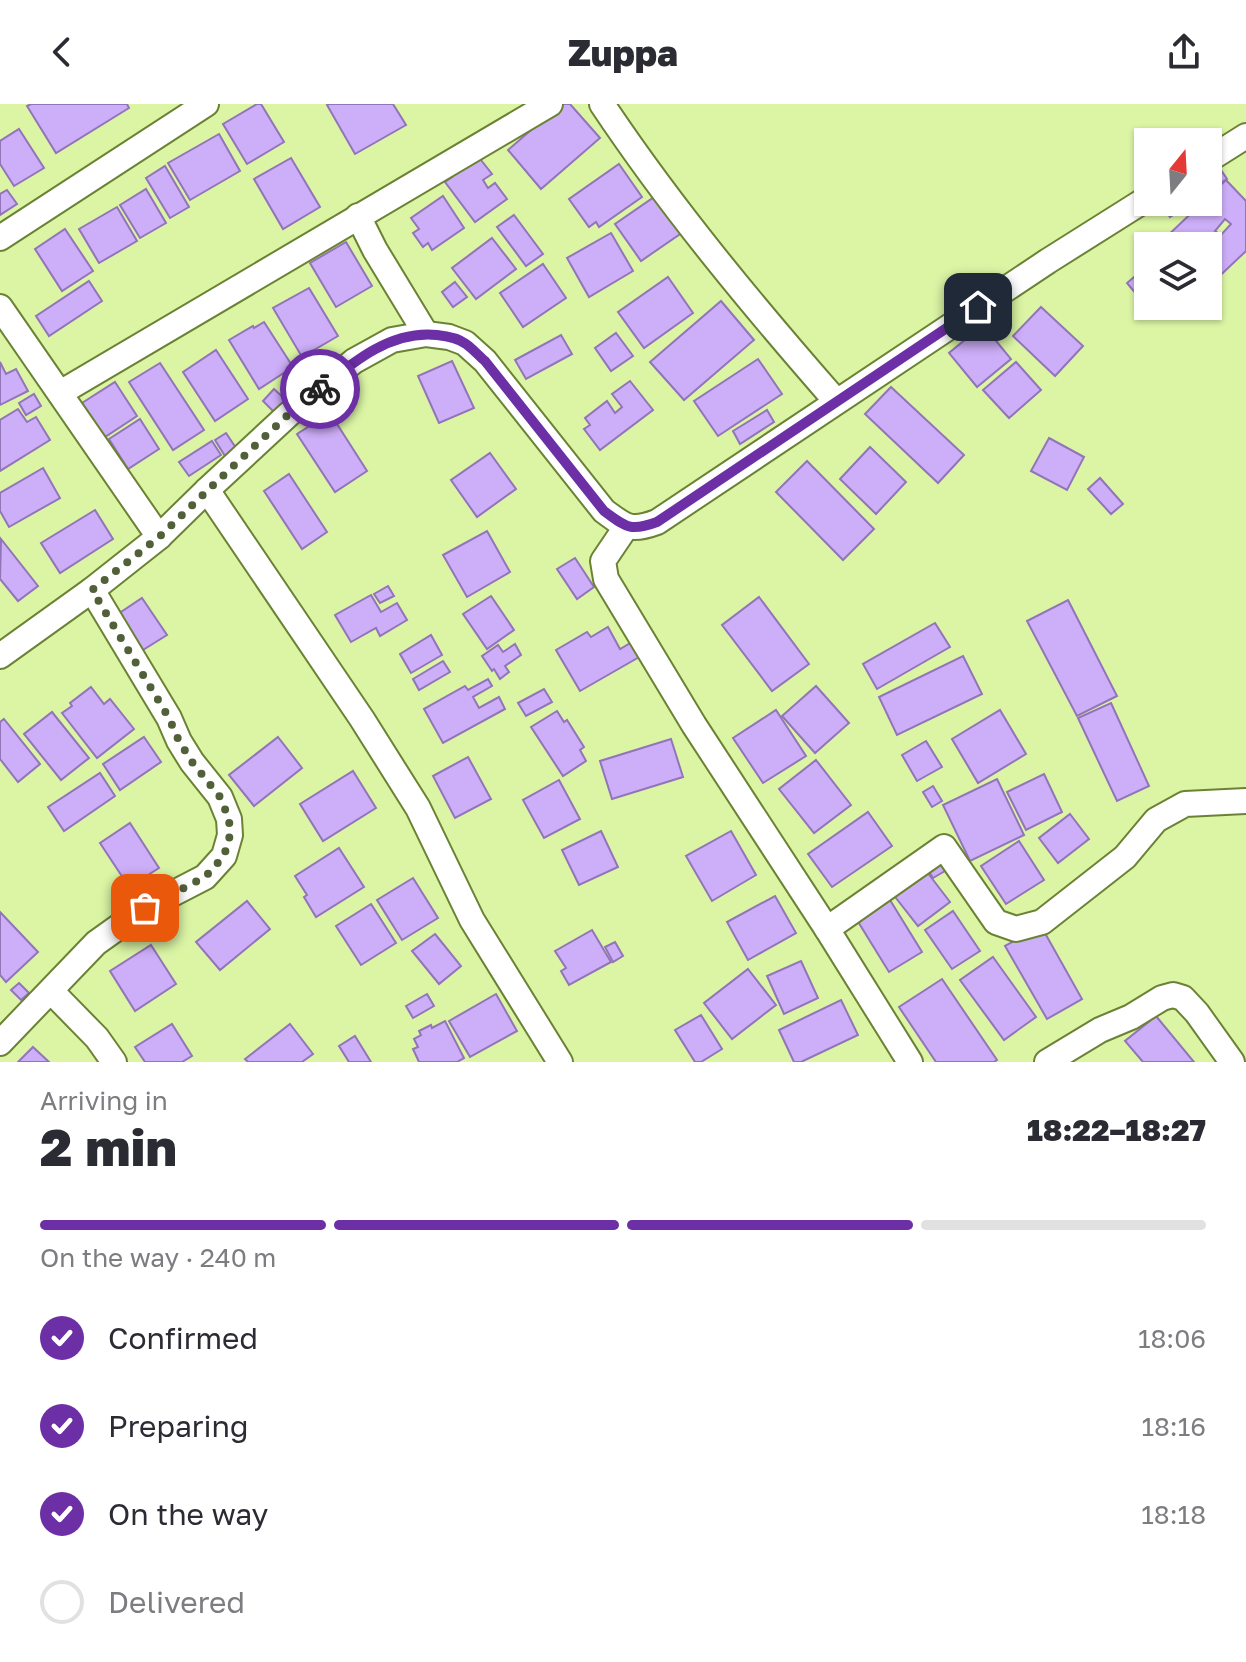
<!DOCTYPE html>
<html lang="en">
<head>
<meta charset="utf-8">
<style>
  :root { --surface:#fff; --page:#f2f2f3; --text:#2b2b33; --muted:#7c7c81; --line:#e1e1e2; --accent:#6c2fa5 }
  body { margin:0; font-family:"Golos Text",sans-serif; background:var(--page); color:var(--text); height:100vh; display:flex; flex-direction:column; font-size:30px; white-space:nowrap }
  * { box-sizing:border-box; margin:0 }
  p { font-size:26px; color:var(--muted) }
  .icon { flex:none; width:44px; height:44px; fill:none; stroke:currentColor; stroke-width:2; stroke-linecap:round; stroke-linejoin:round }
  .map { position:relative; height:958px; overflow:hidden }
  .details { display:flex; flex-direction:column; background:var(--surface); flex:1 }
  .details>* { flex:none }
  .needle { width:52px; rotate:18deg }
  .controls { position:absolute; left:1134px; top:24px; display:grid; gap:16px }
  .controls a { display:grid; place-items:center; width:88px; height:88px; border-radius:0px; background:var(--surface); box-shadow:0 2px 6px #0004; font-size:40px }
  .pin { position:absolute; display:grid; place-items:center; width:68px; height:68px; color:#fff; margin:-34px; border-radius:16px; box-shadow:0 4px 12px #0006 }
  .courier { position:absolute; display:grid; place-items:center; width:80px; height:80px; margin:-40px; border:6px solid #6c2fa5; border-radius:50%; background:#fff; color:#222; box-shadow:0 2px 10px #0007 }
  .head em { font-style:normal; font-weight:800 }
  .head div { display:flex; flex-direction:column-reverse }
  .head { display:flex; align-items:center; justify-content:space-between; height:136px; padding:0 40px }
  h1 { font-size:52px; font-weight:800; line-height:60px }
  .bar { display:grid; grid-template-columns:repeat(4,1fr); gap:12px 8px; align-content:center; height:96px; padding:0 40px }
  .bar i { height:10px; border-radius:6px; background:var(--line) }
  .bar .on { background:var(--accent) }
  .bar p { grid-column:span 4 }
  ol { padding:0 40px; list-style:none }
  li { display:flex; align-items:center; gap:24px; height:88px }
  li p { margin-inline-start:auto }
  li .icon { padding:8px; border-radius:50%; background:var(--accent); color:#fff; stroke-width:4 }
  li:last-child { color:var(--muted) }
  li i { width:44px; height:44px; border:4px solid var(--line); border-radius:50% }
  header { display:flex; justify-content:space-between; align-items:center; height:104px; padding:0 40px; background:var(--surface); font-size:36px; font-weight:800 }
  .map>svg:first-child { display:block }
  .building { fill:#cdaef8; stroke:#9274b9; stroke-width:2; fill-rule:evenodd }
  .lines { fill:none; stroke-linecap:round; stroke-linejoin:round }
  .minor-casing { stroke:#6b8235; stroke-width:28 }
  .minor { stroke:#fff; stroke-width:24 }
  .done { stroke:#52603a; stroke-width:8; stroke-dasharray:0 14.4 }
  .route { stroke:#6c2fa5; stroke-width:10 }
</style>
</head>
<body>
<header><svg class="icon" aria-label="back" viewBox="0 0 24 24"><path d="M15 5l-7 7 7 7"/></svg>Zuppa<svg class="icon" aria-label="share" viewBox="0 0 24 24"><path d="M12 15V3M7 8l5-5 5 5M5 13v7h14v-7"/></svg></header>
<div class="map">
<svg width="1246" height="958" viewBox="0 0 1246 958">
  <rect width="100%" height="100%" fill="#dbf5a5"/>
  <!-- building -->
  <g class="building">
    <polygon points="31,0 127,0 129,4 56,49 27,2"/>
    <polygon points="257,0 261,0 284,38 247,60 223,20"/>
    <polygon points="329,0 393,0 406,21 355,50 327,1"/>
    <polygon points="561,0 570,0 600,34 541,85 508,46"/>
    <polygon points="19,25 44,64 14,82 0,60 0,37"/>
    <polygon points="219,30 240,67 190,96 168,59"/>
    <polygon points="477,51 492,70 483,76 488,84 495,79 507,95 475,118 445,78 452,73 450,71"/>
    <polygon points="291,54 320,103 283,125 254,75"/>
    <polygon points="1215,57 1227,75 1208,87 1208,61"/>
    <polygon points="619,60 642,93 599,123 596,118 589,123 569,95"/>
    <polygon points="165,62 189,103 170,114 146,74"/>
    <path d="M1226,76L1246,97V147L1208,183V142H1169L1163,136L1203,98H1208V93ZM1225,115L1231,120L1221,131L1215,127Z"/>
    <polygon points="146,85 166,119 140,134 120,101"/>
    <polygon points="7,86 17,100 0,111 0,90"/>
    <polygon points="660,89 686,126 641,157 615,120"/>
    <polygon points="443,92 464,124 432,146 428,139 423,143 413,129 419,125 411,114"/>
    <polygon points="1160,98 1192,98 1170,113"/>
    <polygon points="117,103 137,137 99,159 79,125"/>
    <polygon points="514,111 543,150 526,162 497,123"/>
    <polygon points="65,125 93,167 62,187 35,145"/>
    <polygon points="611,129 633,167 589,193 567,154"/>
    <polygon points="492,134 516,165 476,195 452,164"/>
    <polygon points="346,138 372,182 336,203 310,159"/>
    <polygon points="543,160 566,194 523,223 500,189"/>
    <polygon points="1148,161 1148,202 1164,202 1154,211 1127,179"/>
    <polygon points="668,173 693,209 644,244 618,208"/>
    <polygon points="89,177 102,197 49,232 36,212"/>
    <polygon points="455,178 467,193 453,203 442,188"/>
    <polygon points="309,184 338,232 302,253 273,204"/>
    <polygon points="721,197 754,236 684,296 650,258"/>
    <polygon points="1041,203 1083,242 1055,272 1013,232"/>
    <polygon points="264,218 293,263 259,285 229,236 253,222 254,224"/>
    <polygon points="983,221 1011,255 977,283 949,249"/>
    <polygon points="616,229 633,252 611,267 595,244"/>
    <polygon points="561,231 572,250 526,275 515,256"/>
    <polygon points="216,246 248,295 215,317 183,268"/>
    <polygon points="758,255 782,290 718,332 694,297"/>
    <polygon points="452,257 474,304 439,319 418,272"/>
    <polygon points="0,258 6,270 16,265 28,287 0,301"/>
    <polygon points="1016,258 1041,286 1009,314 983,286"/>
    <polygon points="160,259 204,326 173,346 129,278"/>
    <polygon points="630,277 653,306 600,346 584,325 590,321 585,314 607,297 615,309 622,303 612,290"/>
    <polygon points="115,278 137,312 105,333 82,299"/>
    <polygon points="891,283 964,351 938,379 865,310"/>
    <polygon points="274,285 286,296 275,309 263,297"/>
    <polygon points="34,290 41,302 26,311 19,299"/>
    <polygon points="18,305 27,318 36,313 50,336 0,367 0,316"/>
    <polygon points="767,306 774,318 740,340 733,327"/>
    <polygon points="330,309 367,367 335,388 297,330"/>
    <polygon points="140,315 159,345 128,365 109,335"/>
    <polygon points="226,329 236,344 225,352 215,336"/>
    <polygon points="1049,334 1084,353 1067,386 1031,367"/>
    <polygon points="212,337 221,351 189,372 179,358"/>
    <polygon points="870,343 906,378 876,410 840,375"/>
    <polygon points="490,349 516,385 477,413 451,376"/>
    <polygon points="807,357 874,425 843,456 776,388"/>
    <polygon points="43,364 60,394 9,423 0,407 0,389"/>
    <polygon points="289,370 327,428 302,445 264,387"/>
    <polygon points="1100,374 1123,400 1111,410 1088,385"/>
    <polygon points="95,406 113,435 60,469 41,439"/>
    <polygon points="487,427 510,468 467,493 443,451"/>
    <polygon points="1,435 38,482 18,497 0,475"/>
    <polygon points="575,454 594,483 577,495 557,465"/>
    <polygon points="388,482 394,492 380,499 374,490"/>
    <polygon points="371,491 381,508 397,499 407,516 380,532 376,524 351,538 335,511"/>
    <polygon points="491,492 514,526 487,545 463,510"/>
    <polygon points="759,493 809,560 772,587 722,521"/>
    <polygon points="142,494 167,531 143,546 118,510"/>
    <polygon points="1068,496 1117,592 1077,612 1027,517"/>
    <polygon points="935,519 950,543 877,585 863,560"/>
    <polygon points="608,523 620,545 632,538 641,552 580,587 556,546 587,528 591,533"/>
    <polygon points="431,531 442,551 411,569 400,550"/>
    <polygon points="515,540 521,551 505,562 509,568 500,575 494,565 492,567 482,552 498,541 503,548"/>
    <polygon points="963,552 982,590 897,631 879,593"/>
    <polygon points="443,557 450,568 419,586 413,575"/>
    <polygon points="488,575 492,582 473,593 479,604 499,593 505,605 443,639 424,605 465,582 468,586"/>
    <polygon points="816,582 849,619 815,649 782,612"/>
    <polygon points="91,583 104,600 110,595 134,625 97,654 62,609 72,602 70,599"/>
    <polygon points="544,585 552,598 526,612 518,599"/>
    <polygon points="1111,599 1149,682 1117,697 1078,614"/>
    <polygon points="776,606 806,652 763,679 733,634"/>
    <polygon points="1000,606 1026,650 978,679 952,635"/>
    <polygon points="557,607 564,618 567,616 584,643 580,646 586,657 563,672 531,623"/>
    <polygon points="52,608 89,654 61,676 24,630"/>
    <polygon points="4,615 40,660 18,678 0,655 0,618"/>
    <polygon points="144,633 161,658 120,686 103,660"/>
    <polygon points="278,633 302,664 254,702 229,671"/>
    <polygon points="671,635 683,673 612,695 600,657"/>
    <polygon points="926,637 942,663 917,677 902,651"/>
    <polygon points="468,653 491,695 455,714 433,672"/>
    <polygon points="816,656 851,701 814,729 779,685"/>
    <polygon points="353,667 376,704 323,737 300,700"/>
    <polygon points="100,669 115,692 64,727 48,703"/>
    <polygon points="1044,670 1062,708 1026,726 1007,688"/>
    <polygon points="997,675 1024,731 970,757 943,701"/>
    <polygon points="559,676 580,715 544,734 523,696"/>
    <polygon points="933,682 942,697 932,703 923,688"/>
    <polygon points="868,708 892,742 832,783 808,750"/>
    <polygon points="1070,710 1089,735 1058,759 1039,734"/>
    <polygon points="130,719 159,764 129,783 100,739"/>
    <polygon points="601,727 618,763 579,781 562,746"/>
    <polygon points="731,727 756,771 712,797 686,752"/>
    <polygon points="1019,737 1044,776 1006,800 981,762"/>
    <polygon points="339,744 364,783 316,813 304,793 307,791 295,772"/>
    <polygon points="936,753 945,767 933,774 924,760"/>
    <polygon points="924,764 950,798 918,822 892,789"/>
    <polygon points="413,774 438,814 402,836 377,796"/>
    <polygon points="775,792 796,829 748,856 727,818"/>
    <polygon points="890,796 922,848 889,868 857,816"/>
    <polygon points="247,797 270,825 220,866 196,838"/>
    <polygon points="371,800 396,839 361,861 336,822"/>
    <polygon points="953,807 980,847 952,865 925,826"/>
    <polygon points="0,808 38,848 6,878 0,871"/>
    <polygon points="1041,822 1082,895 1047,915 1005,842"/>
    <polygon points="592,826 611,858 569,881 561,867 566,864 555,847"/>
    <polygon points="435,830 461,862 439,880 412,847"/>
    <polygon points="615,838 623,852 613,858 605,843"/>
    <polygon points="151,841 176,880 135,907 110,867"/>
    <polygon points="993,853 1036,913 1004,936 960,876"/>
    <polygon points="801,857 818,894 784,910 767,872"/>
    <polygon points="748,865 776,901 732,935 704,899"/>
    <polygon points="942,875 997,956 994,958 936,958 899,903"/>
    <polygon points="19,879 29,889 21,896 11,886"/>
    <polygon points="427,890 434,902 413,914 406,902"/>
    <polygon points="496,890 517,927 470,953 449,917"/>
    <polygon points="841,896 858,931 801,958 794,958 779,926"/>
    <polygon points="701,911 722,945 701,958 695,958 675,926"/>
    <polygon points="1156,912 1194,958 1143,958 1125,937"/>
    <polygon points="445,917 464,954 457,958 419,958 413,945 418,943 414,935 421,931 419,927 431,921 432,924"/>
    <polygon points="172,920 192,952 182,958 145,958 135,943"/>
    <polygon points="290,920 313,950 302,958 248,958 245,955"/>
    <polygon points="355,932 371,958 349,958 339,942"/>
    <polygon points="33,943 49,958 18,958"/>
  </g>
  <g class="lines">
    <!-- minor casing -->
    <g class="minor-casing">
      <g id="minor">
        <path d="M602,0C672,105 753,202 836,297"/>
        <polyline points="1208,56 1246,32"/>
        <polyline points="358,112 375,146 426,230"/>
        <polyline points="0,134 206,0"/>
        <polyline points="0,203 159,433"/>
        <polyline points="60,289 550,0"/>
        <polyline points="207,386 362,615 418,704 472,816 560,958"/>
        <polyline points="626,423 603,457 606,475 694,621 827,825 910,958"/>
        <path d="M0,552L92,486L159,433L207,386L289,310L354,257L392,236L426,230L449,233L465,239L485,257L604,407C626,423 630,428 657,418L1048,157L1148,94"/>
        <polyline points="827,825 944,743 996,818 1016,825 1042,818 1125,753 1156,716 1185,700 1246,697"/>
        <polyline points="51,887 97,934 114,958"/>
        <polyline points="0,939 96,839 145,804 205,773 224,752 230,731 229,715 220,693 192,658 179,637 169,614 92,486"/>
        <polyline points="1047,958 1100,926 1131,913 1162,894 1173,891 1183,894 1197,909 1232,958"/>
      </g>
    </g>
    <!-- minor -->
    <use href="#minor" class="minor"/>
  </g>
  <g class="lines">
    <!-- done -->
    <polyline class="done" points="145,804 205,773 224,752 230,731 229,715 220,693 192,658 179,637 169,614 92,486 159,433 228,367 289,310 320,285"/>
    <!-- route -->
    <path class="route" d="M320,285C353,258 391,226 437,231C447,232 458,234 466,240C473,245 479,252 485,257L604,407C626,423 630,428 657,418L978,203"/>
  </g>
</svg>
<div class="controls">
<a><svg class="needle" viewBox="-14 -14 28 28"><path d="M0-13l5 13h-10z" fill="#e53935"/><path d="M0 13l5-13h-10z" fill="#7c7c81"/></svg></a>
<a><svg class="icon" aria-label="layers" viewBox="0 0 24 24"><path d="M12 4l9 5-9 5-9-5zM3 14l9 5 9-5"/></svg></a>
</div>
<div class="pin" style="left:145px;top:804px;background:#ea580c"><svg class="icon" aria-label="bag" viewBox="0 0 24 24"><path d="M5 8h14l-1 12H6zM9 8a3 3 0 0 1 6 0"/></svg></div>
<div class="pin" style="left:978px;top:203px;background:#1f2937"><svg class="icon" aria-label="home" viewBox="0 0 24 24"><path d="M3 11l9-7 9 7M6 9v11h12V9"/></svg></div>
<div class="courier" style="left:320px;top:285px"><svg class="icon" aria-label="bike" viewBox="0 0 24 24"><circle cx="6" cy="16" r="4"/><circle cx="18" cy="16" r="4"/><path d="M6 16l4-8h5l3 8M10 8l3 8H6M13 5h3"/></svg></div>
</div>
<section class="details">
<div class="head"><div><h1>2 min</h1><p>Arriving in</p></div><em>18:22–18:27</em></div>
<div class="bar"><i class="on"></i><i class="on"></i><i class="on"></i><i></i><p>On the way · 240 m</p></div>
<ol>
<li><svg class="icon" aria-label="check" viewBox="0 0 24 24"><path d="M5 12l5 5 9-10"/></svg>Confirmed<p>18:06</p></li>
<li><svg class="icon" aria-label="check" viewBox="0 0 24 24"><path d="M5 12l5 5 9-10"/></svg>Preparing<p>18:16</p></li>
<li><svg class="icon" aria-label="check" viewBox="0 0 24 24"><path d="M5 12l5 5 9-10"/></svg>On the way<p>18:18</p></li>
<li><i></i>Delivered</li>
</ol>
</section>
</body>
</html>
